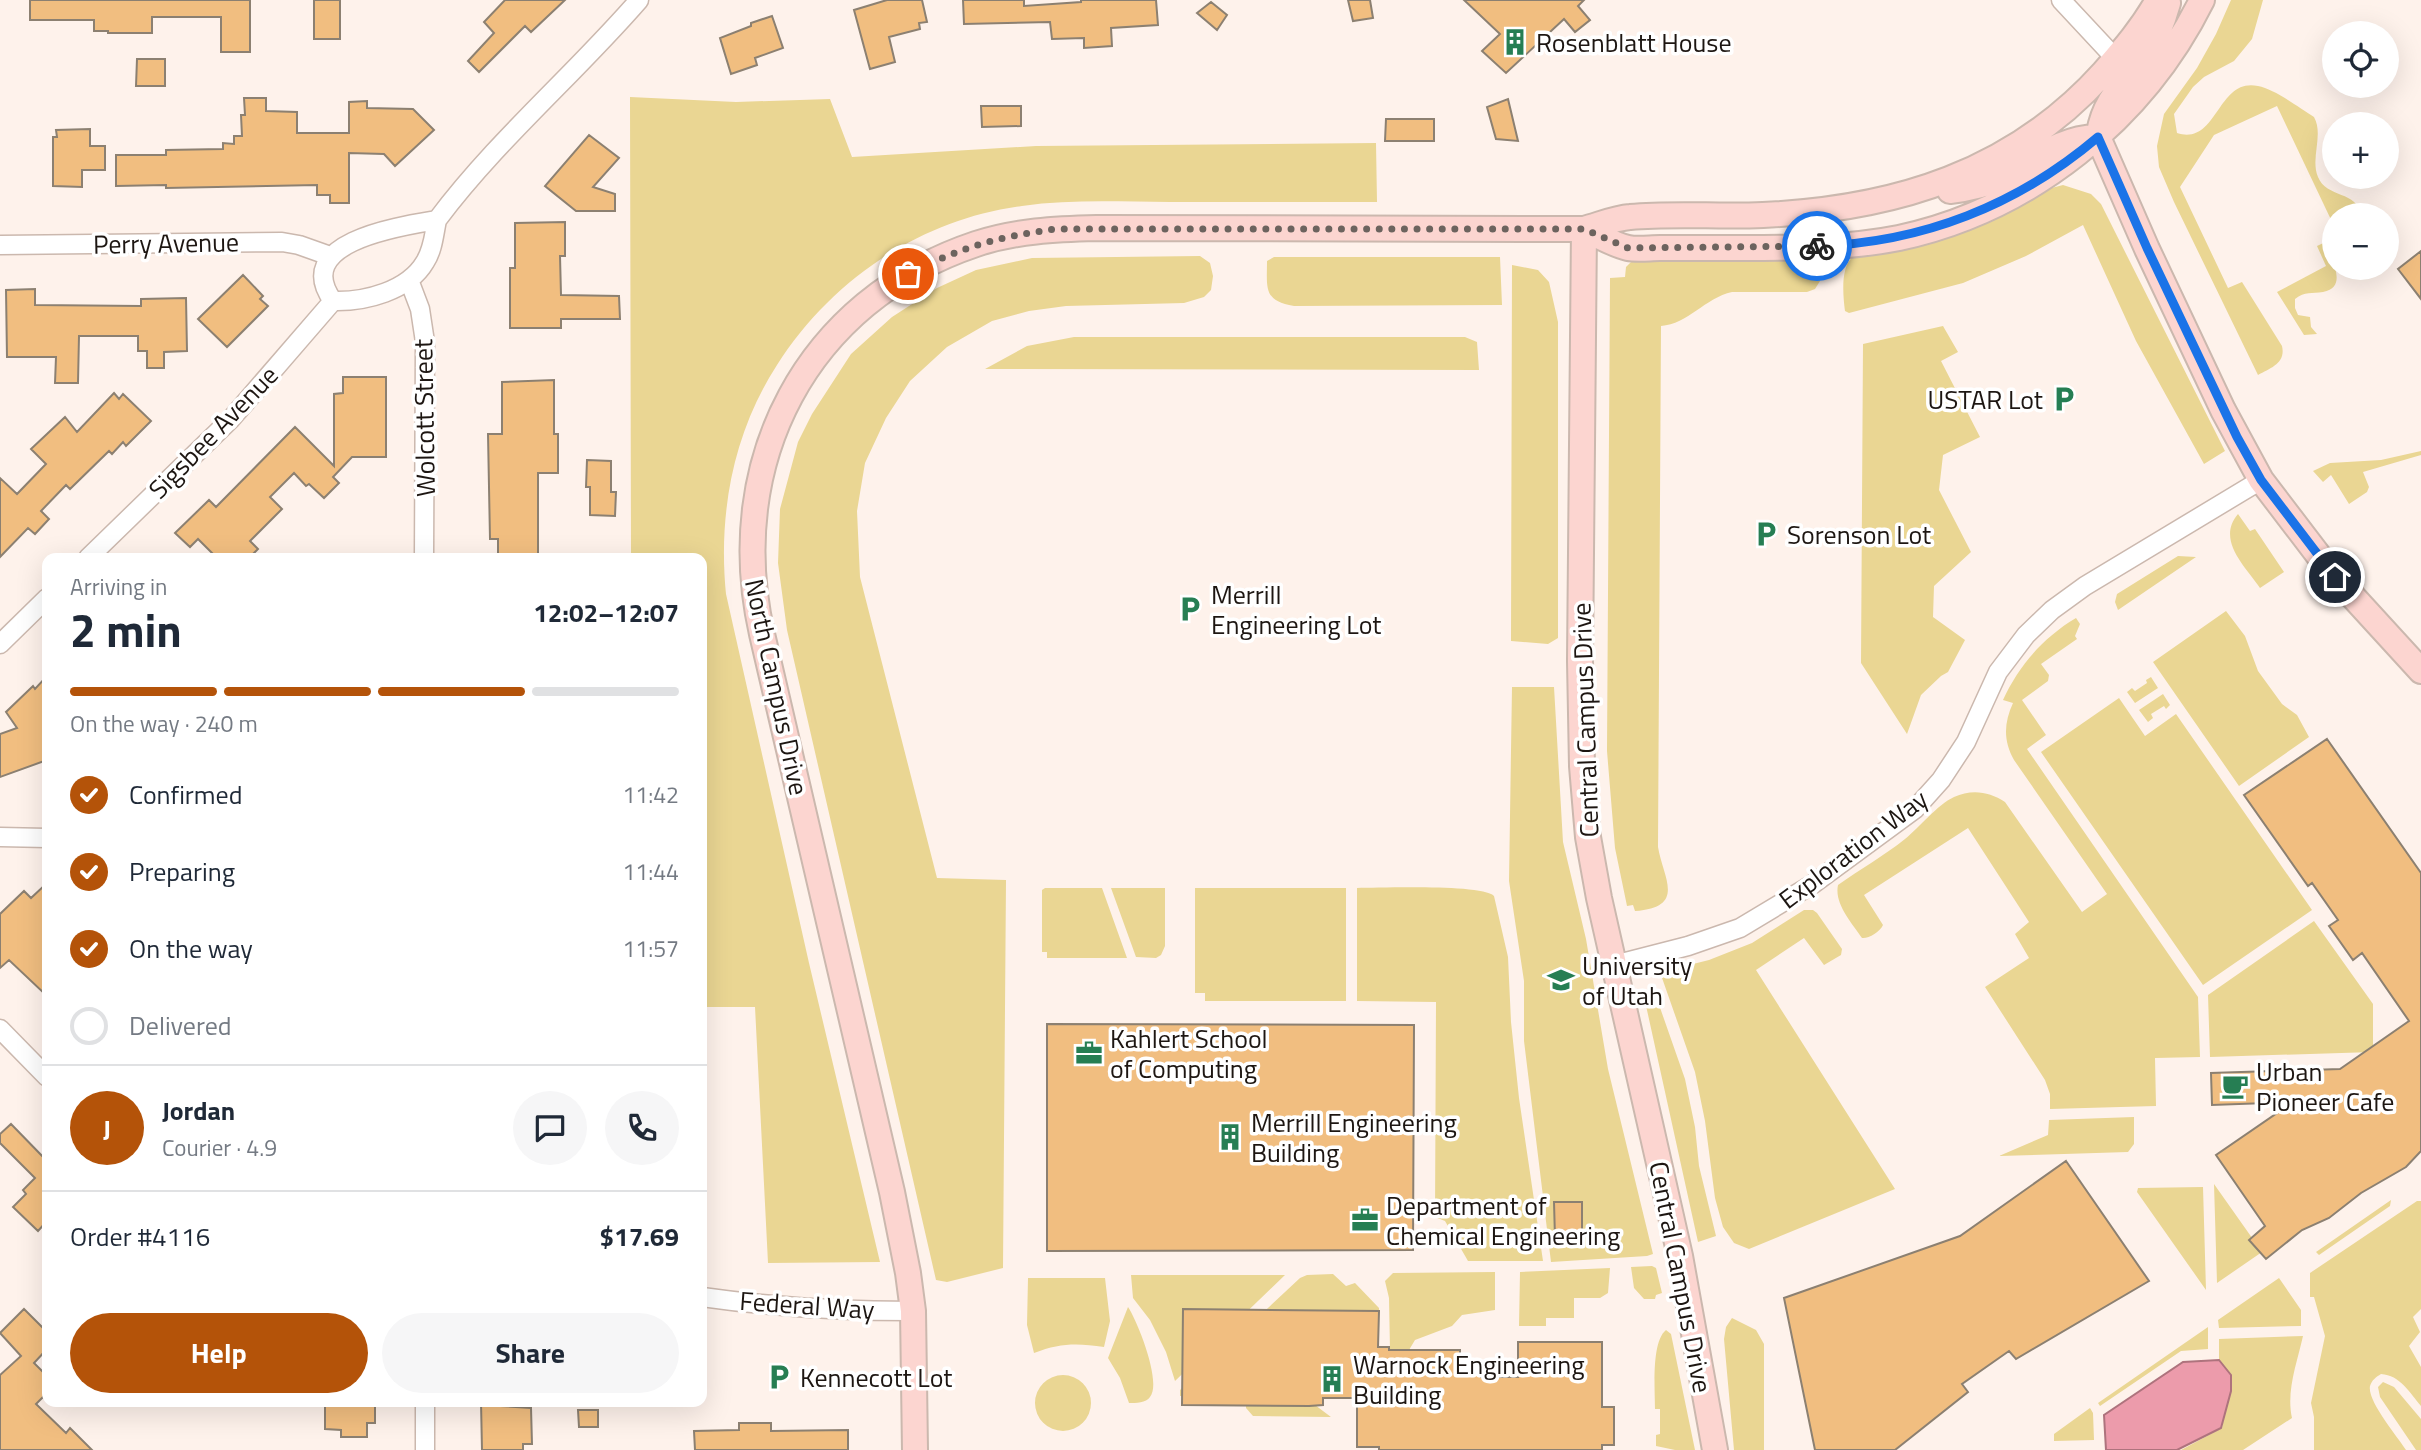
<!DOCTYPE html>
<html lang="en">
<head>
<meta charset="utf-8">
<style>
  body { margin:0; font-family:"Titillium Web",sans-serif; background:#f6f6f7; color:#1f2937; height:100vh; display:flex; flex-direction:column; font-size:26px; white-space:nowrap }
  * { box-sizing:border-box; margin:0 }
  p { font-size:23px; color:#747a83 }
  .icon { flex:none; width:38px; height:38px; fill:none; stroke:currentColor; stroke-width:2; stroke-linecap:round; stroke-linejoin:round }
  .map { position:relative; flex:1; overflow:hidden }
  .drawer { position:absolute; left:42px; top:553px; width:665px; height:854px; display:flex; flex-direction:column; background:#fff; border-radius:14px; box-shadow:0 7px 28px #0002 }
  .drawer>* { flex:none }
  .fabs { position:absolute; left:2322px; top:21px; display:grid; gap:14px }
  .fabs a { display:grid; place-items:center; width:77px; height:77px; border-radius:50%; background:#fff; box-shadow:0 7px 28px #0002; font-size:35px }
  .pin { position:absolute; display:grid; place-items:center; width:60px; height:60px; color:#fff; margin:-30px; border:4px solid #fff; border-radius:50%; box-shadow:0 2px 7px #0007 }
  .courier { position:absolute; display:grid; place-items:center; width:70px; height:70px; margin:-35px; border:5px solid #1a73e8; border-radius:50%; background:#fff; color:#222; box-shadow:0 2px 9px #0007 }
  .overview em { font-style:normal; font-weight:700 }
  .overview div { display:flex; flex-direction:column-reverse }
  .overview { display:flex; align-items:center; justify-content:space-between; height:119px; padding:0 28px }
  h1 { font-size:46px; font-weight:700; line-height:52px }
  .bar { display:grid; grid-template-columns:repeat(4,1fr); gap:10px 7px; align-content:center; height:84px; padding:0 28px }
  .bar i { height:9px; border-radius:5px; background:#e0e1e3 }
  .bar .on { background:#b45309 }
  .bar p { grid-column:span 4 }
  .line { display:flex; align-items:center; gap:18px; padding:0 28px; border-top:2px solid #e0e1e3 }
  .line div { flex:1 }
  .round { display:grid; place-items:center; flex:none; width:74px; height:74px; border-radius:37px; background:#f6f6f7 }
  ol { padding:0 28px; list-style:none }
  li { display:flex; align-items:center; gap:21px; height:77px }
  li p { margin-inline-start:auto }
  li .icon { padding:7px; border-radius:50%; background:#b45309; color:#fff; stroke-width:4 }
  li:last-child { color:#747a83 }
  li i { width:38px; height:38px; border:4px solid #e0e1e3; border-radius:50% }
  .action { display:flex; gap:14px; margin-top:auto; padding:14px 28px }
  .action a { flex:1; height:80px; border-radius:42px; background:#b45309; color:#fff; font-size:28px; font-weight:700; line-height:80px; text-align:center }
  .action a+a { background:#f6f6f7; color:#1f2937 }
  .map>svg:first-child { display:block }
  .green { fill:#ead693 }
  .water { fill:#ec9bab; stroke:#ae737d; stroke-width:2 }
  .building { fill:#f1be80; stroke:#8c8071; stroke-width:2 }
  .lines { fill:none; stroke-linecap:round; stroke-linejoin:round }
  .street-casing { stroke:#cbb8ae; stroke-width:21 }
  .secondary-casing { stroke:#cbb8ae; stroke-width:28 }
  .street { stroke:#fff; stroke-width:18 }
  .secondary { stroke:#fcd5d0; stroke-width:24 }
  .done { stroke:#6c635e; stroke-width:7; stroke-dasharray:0 12.6 }
  .route { stroke:#1a73e8; stroke-width:9 }
  .labels { text-anchor:middle; dominant-baseline:central; stroke-width:7; stroke-linejoin:round; paint-order:stroke }
  .poi-label { font-size:26px; fill:#1d1612; stroke:#fff; text-anchor:start }
  .street-label { font-size:26px; fill:#1d1612; stroke:#fff }
</style>
</head>
<body>
<div class="map">
<svg width="2421" height="1450" viewBox="0 0 2421 1450">
  <rect width="100%" height="100%" fill="#fef2eb"/>
  <path class="green" d="M2231,0H2263L2252,39L2234,61L2204,77L2193,87L2174,114L2177,133C2218,146 2217,77 2258,86C2275,89 2299,108 2314,117C2324,135 2310,158 2318,177C2326,198 2358,191 2361,215H2334V226L2277,106L2214,135L2180,187L2228,288L2242,282L2282,346C2286,363 2271,368 2258,375L2174,202L2159,167L2157,146L2164,114L2197,68L2216,34Z
    M630,97L736,102L830,99L852,157L1036,146L1376,143L1377,202C1308,202 1239,202 1170,202C1121,202 1071,199 1022,206C921,219 831,280 777,365C733,433 718,514 726,594L809,963L880,1262L768,1263L755,1007H702V558H631Z
    M2063,185L2091,194L2101,204L2225,451L2204,464L2136,341L2083,225L2026,256L1963,283L1849,313L1845,311C1843,296 1840,265 1854,256L1909,247L2040,191Z
    M2334,238C2334,244 2333,250 2333,255C2333,268 2346,287 2323,292C2312,294 2305,291 2295,299V308L2298,315L2310,317L2311,327L2317,334L2304,335L2277,292L2326,266L2317,246Z
    M1200,256L1210,263L1213,276L1211,290L1204,297L1184,303L1066,306L1029,311L992,321L947,347L910,381L886,418L865,463L857,511L860,577L937,878L1006,880L1003,1268L947,1282L936,1280L787,630L778,563L780,509L798,442L812,414L851,354L892,317L937,288L976,270L1032,258Z
    M1274,257H1500L1502,305L1294,306C1263,301 1267,288 1267,261Z
    M1634,259H1808L1817,264L1820,281L1815,289L1807,292H1732C1705,298 1688,324 1661,326L1658,847C1663,878 1687,907 1635,911L1633,905L1627,906L1615,848L1607,751L1610,278L1625,277L1626,267Z
    M1512,265L1538,270L1549,282L1558,322V638L1548,644L1511,641Z
    M1943,326L1958,352L1941,361L1980,437L1943,455L1939,490L1971,552L1934,586L1933,617L1965,640L1948,672L1941,676L1921,695L1907,734L1861,663L1863,344Z
    M1074,337H1465L1477,342L1479,370L985,369L1027,346Z
    M2421,451V455L2363,472L2369,487L2367,492L2349,504L2331,475L2323,482L2313,471L2330,463L2381,460Z
    M2238,514L2250,531L2255,529L2284,572L2260,588C2245,566 2216,540 2238,514Z
    M2178,556L2196,557L2118,610L2115,602L2117,594Z
    M2226,611L2245,636L2258,671L2282,704L2297,715L2309,737L2239,786L2153,662Z
    M2076,618L2080,624L2075,636L2077,639L2041,664L2049,675L2048,681L2022,700L2046,735L2027,749L2198,997L2200,1057L2155,1058L2156,1106L2050,1109V1094L2045,1080L1985,987L2029,958L2015,934L2029,922L1968,828L1864,895L1883,925C1880,932 1868,939 1862,938C1852,923 1834,904 1838,885C1860,869 1884,856 1905,839C1920,827 1937,805 1954,797C1971,789 1989,791 2005,802L2082,912L2107,894L2014,760C2003,740 2004,723 2013,703L2003,700C2019,665 2044,637 2076,618Z
    M2151,677L2158,688L2135,703L2127,692L2132,688L2135,691L2147,683L2146,680Z
    M1512,687H1554L1563,842L1586,939L1608,1069L1653,1254L1647,1256L1551,1262L1524,1041V981L1509,881Z
    M2163,694L2170,705L2166,709L2164,706L2151,714L2153,718L2148,722L2139,710Z
    M2119,698L2145,736L2176,714L2312,910L2203,985L2041,752Z
    M1045,888H1102L1127,958H1047V952H1042V890Z
    M1111,888H1165V946L1161,955L1156,958L1136,957Z
    M1195,888H1346V1001H1205V993H1195Z
    M1357,888C1380,888 1482,884 1494,896L1508,957L1511,1022L1519,1098L1543,1261H1468L1445,1221L1435,1217L1436,1002L1357,1001Z
    M1804,910H1813L1817,913L1842,949L1841,955L1824,965L1804,938L1756,970L1895,1189L1749,1249L1734,1243L1723,1227L1715,1198L1705,1121L1695,1072L1661,975L1669,970L1709,960L1752,943Z
    M2314,921L2373,1004V1052L2210,1057L2208,995Z
    M1657,999L1685,1079L1695,1127L1699,1166L1716,1236L1698,1242L1645,1001Z
    M2134,1117V1144L2128,1152L1999,1156L2048,1135L2049,1120Z
    M2214,1184L2262,1252L2217,1283Z
    M2203,1187L2206,1290L2137,1192L2138,1188Z
    M2391,1200L2390,1206L2319,1255L2316,1252Z
    M2417,1201H2421V1309L2413,1317L2420,1332L2409,1346L2421,1367V1406C2410,1393 2400,1375 2381,1374C2376,1377 2372,1380 2370,1386C2367,1401 2398,1437 2406,1450H2314V1417L2311,1403L2325,1336L2314,1297H2310V1273Z
    M1652,1266L1656,1268L1662,1293L1656,1295L1655,1299H1644L1634,1288L1631,1267Z
    M1610,1268L1608,1293L1600,1298H1574V1318H1546V1326H1519L1520,1272Z
    M1495,1272V1310L1462,1315L1452,1326L1415,1340L1409,1350H1390L1389,1298L1385,1281L1393,1273Z
    M1333,1274L1346,1286L1355,1283L1379,1308L1378,1347L1197,1397L1180,1396V1390L1300,1278L1307,1275Z
    M1131,1275H1285L1175,1381L1166,1352L1150,1320L1133,1298Z
    M1028,1278H1105L1110,1321L1104,1347C1077,1343 1060,1343 1034,1353L1027,1325Z
    M2279,1278L2301,1310V1326L2219,1328L2218,1320Z
    M1128,1307C1138,1322 1162,1383 1150,1397C1146,1403 1136,1403 1129,1403L1120,1378L1108,1358Z
    M1732,1318L1756,1330L1764,1344V1450H1734L1724,1339L1726,1327Z
    M2208,1327V1349L2181,1351L2100,1406L2098,1403Z
    M1666,1330L1671,1334L1695,1450H1675L1656,1446V1435L1660,1434V1409H1655C1655,1390 1651,1342 1666,1330Z
    M2303,1336C2297,1363 2286,1391 2292,1418L2243,1450H2181L2222,1428L2231,1375L2219,1360V1339Z
    M1035 1403a28 28 0 1 1 56 0a28 28 0 1 1-56 0Z
    M2383,1382L2394,1387L2421,1419V1450H2416L2380,1397L2378,1387Z
    M1315,1405L1331,1417L1253,1416L1246,1408V1406Z
    M2090,1408L2093,1413L2094,1440L2054,1441V1434Z"/>
  <path class="water" d="M2219,1360L2231,1375V1391L2221,1428L2177,1450H2106L2104,1415L2183,1362Z"/>
  <path class="building" d="M30,0H250V52H221V17H152V33H108V31H94V20H30Z
    M314,0H340V39H314Z
    M505,0H565L531,32L525,26L479,72L468,61L494,33L484,22Z
    M887,0H922L927,22L919,23L920,29L889,37L895,62L870,69L854,10Z
    M963,0H1024V6L1081,2V0H1156L1158,25L1111,28L1112,46L1084,48V38L1052,39L1050,22L964,24Z
    M1348,0H1370L1373,18L1353,21Z
    M1464,0H1584L1578,6L1590,20L1575,32L1564,19L1506,73L1482,51L1500,34Z
    M1211,2L1227,15L1217,30L1197,13Z
    M772,16L783,48L755,58L757,65L731,74L720,38L751,26V23Z
    M137,59H165V86H136Z
    M244,98H266V111L297,112V133H349V102L367,101V108L413,109L434,130L395,166L384,154L349,153V203H330V195H317V185L166,188V185L116,186V155H166V150L223,149V143L234,144V136H242L241,115H245Z
    M1508,99L1518,141L1496,139L1487,107Z
    M981,106H1021V126L982,127Z
    M1386,119H1434V141H1385Z
    M90,129V146H105V170H82V187L53,186V137H57L56,130Z
    M589,135L619,158L593,187L615,194V211H576L545,186Z
    M565,222V256H560L561,295L619,296L620,319H561V328H510V268H515V223Z
    M2421,251V299L2398,269Z
    M243,275L263,296L260,299L268,306L227,347L198,319Z
    M35,289V305L141,306V299L186,298L187,351L164,352V368H147V351H138V336H79L78,383H55L56,357H7L6,290Z
    M343,377H386V457H352L333,477L339,483L324,498L309,484L306,486L294,473L270,497L282,509L250,541L258,549L249,558H217L198,539L190,547L175,533L209,500L216,507L295,427L334,466V394L343,393Z
    M554,380V434H558V473H538V554H498V539H490L488,434H502V382Z
    M114,393L119,399L123,394L151,421L126,446L123,442L112,454L109,451L70,489L66,485L41,511L49,519L35,534L28,528L0,557V478L17,494L46,464L31,449L65,417L77,432Z
    M587,460L611,461V492H616L615,516L590,515V487H586Z
    M47,676V760L0,777V734L17,728L6,712L33,686L35,689Z
    M2327,739L2421,873V1151L2406,1167L2361,1193L2329,1218L2302,1230L2266,1259L2249,1240L2265,1226L2216,1155L2293,1102L2212,1105L2211,1073L2340,1069L2409,1021L2362,953L2353,960L2329,926L2338,920L2312,883L2308,886L2244,795Z
    M47,883V996L9,960L0,968V914L24,891L31,898Z
    M1047,1024L1414,1025L1413,1250L1047,1251Z
    M11,1124L47,1161V1221L38,1231L13,1207L26,1194L23,1190L35,1178L0,1143V1134Z
    M2066,1161L2149,1281L2016,1359L2009,1351L1962,1384L1968,1392L1895,1450H1815L1784,1298L1960,1236Z
    M1554,1202H1582V1237L1555,1238Z
    M24,1309L47,1332V1349L34,1363L47,1376V1393L36,1404L66,1433L70,1428L92,1450H0V1375L21,1356L0,1333Z
    M1183,1309L1379,1311L1378,1347H1389V1350H1460V1362H1474V1369H1481V1377H1518V1342H1602V1407H1614V1445H1602V1450H1379V1447H1357V1398H1323V1405L1309,1406L1182,1405Z
    M325,1402H375V1423H367V1437H341V1430L325,1429Z
    M481,1402H501V1406L531,1408L532,1444H523V1450H482Z
    M578,1410H598V1427H579Z
    M739,1423H771V1431L848,1430V1450H695L694,1431L739,1430Z"/>
  <g class="lines">
    <defs>
      <path id="street" d="M2061,0L2116,59
        M0,245L282,242L299,245L330,256
        M409,280L420,309L425,342L424,558
        M333,301C290,242 401,226 437,220C497,140 574,75 639,0
        M88,558L231,419L333,301C365,302 408,291 425,262C433,250 434,234 437,220
        M0,644L47,598
        M0,837L47,838
        M1614,965L1688,946L1740,928L1813,884L1896,823L1915,809L1941,780L1966,742L1998,672L2026,635L2052,610L2085,586L2261,480
        M0,1029L47,1077
        M702,1297C772,1307 842,1311 913,1311
        M425,1402V1450"/>
      <path id="secondary" d="M2099,133C2105,97 2127,82 2146,54C2157,38 2163,21 2168,3
        M2098,137L2147,249L2223,410L2261,480L2335,577L2421,671
        M1950,191C1968,189 1986,185 2003,177C2035,161 2059,138 2097,137
        M1584,229L1580,661L1582,766L1588,837L1599,898L1680,1256L1715,1450
        M1584,229C1598,235 1614,245 1628,248C1638,250 1650,248 1660,248C1688,248 1717,248 1745,248C1796,248 1849,248 1899,238C2030,210 2143,119 2202,0
        M915,1450L913,1311L908,1273L892,1192L762,634C723,462 806,301 976,244C1015,231 1056,229 1097,228L1584,229C1599,225 1615,218 1630,217C1674,213 1719,217 1763,215C1895,209 2013,173 2104,72C2124,49 2143,27 2158,0"/>
    </defs>
    <use href="#street" class="street-casing"/>
    <use href="#secondary" class="secondary-casing"/>
    <use href="#street" class="street"/>
    <use href="#secondary" class="secondary"/>
  </g>
  <g class="lines">
    <path class="done" d="M908,274C962,247 997,237 1056,229H1584L1628,248L1817,246"/>
    <path class="route" d="M1817,246C1922,243 2018,205 2098,137L2147,248L2237,437L2261,480L2335,577"/>
  </g>
  <defs>
    <symbol id="building-bare" viewBox="-9 -9 18 18"><path d="M-4-6H4V6H1V3H-1V6H-4ZM-2.5-4.3h1.7v1.8h-1.7ZM.8-4.3h1.7v1.8H.8ZM-2.5-1h1.7V.8h-1.7ZM.8-1h1.7V.8H.8Z" fill="#267e53" stroke="#fff" stroke-width="2.5" paint-order="stroke"/></symbol>
    <symbol id="parking-bare" viewBox="-9 -9 18 18"><path d="M-3.5-5.5H1a3.5 3.5 0 0 1 0 7H-1V5.5H-3.5ZM-1-3.4V-.6H.8a1.4 1.4 0 0 0 0-2.8Z" fill="#267e53" stroke="#fff" stroke-width="2.5" paint-order="stroke"/></symbol>
    <symbol id="university-bare" viewBox="-9 -9 18 18"><path d="M0-5L7-2L0 1L-7-2ZM-4 1L0 2.5L4 1V4Q0 6-4 4Z" fill="#267e53" stroke="#fff" stroke-width="2.5" paint-order="stroke"/></symbol>
    <symbol id="office-bare" viewBox="-9 -9 18 18"><path d="M-6-3h4V-5.5h4V-3h4V5H-6ZM-1-4.5V-3h2v-1.5ZM-6 0V1H6V0Z" fill="#267e53" stroke="#fff" stroke-width="2.5" paint-order="stroke"/></symbol>
    <symbol id="cafe-bare" viewBox="-9 -9 18 18"><path d="M-5.5-4.5H6V0H3Q3 3.5 0 3.5H-2.5Q-5.5 3.5-5.5 0ZM3-3.2v2h1.7v-2ZM-6 4.5H4V6H-6Z" fill="#267e53" stroke="#fff" stroke-width="2.5" paint-order="stroke"/></symbol>
  </defs>
  <g fill-rule="evenodd">
    <use href="#building-bare" x="1496" y="23" width="38" height="38"/>
    <use href="#parking-bare" x="2045" y="380" width="38" height="38"/>
    <use href="#parking-bare" x="1747" y="515" width="38" height="38"/>
    <use href="#parking-bare" x="1171" y="590" width="38" height="38"/>
    <use href="#university-bare" x="1542" y="961" width="38" height="38"/>
    <use href="#office-bare" x="1070" y="1034" width="38" height="38"/>
    <use href="#cafe-bare" x="2216" y="1067" width="38" height="38"/>
    <use href="#building-bare" x="1211" y="1118" width="38" height="38"/>
    <use href="#office-bare" x="1346" y="1201" width="38" height="38"/>
    <use href="#parking-bare" x="760" y="1358" width="38" height="38"/>
    <use href="#building-bare" x="1313" y="1360" width="38" height="38"/>
  </g>
  <g class="labels">
    <g class="poi-label">
      <text x="1536" y="42">Rosenblatt House</text>
      <text x="2043" y="399" text-anchor="end">USTAR Lot</text>
      <text x="1787" y="534">Sorenson Lot</text>
      <text x="1211" y="594">Merrill<tspan x="1211" dy="30">Engineering Lot</tspan></text>
      <text x="1582" y="965">University<tspan x="1582" dy="30">of Utah</tspan></text>
      <text x="1110" y="1038">Kahlert School<tspan x="1110" dy="30">of Computing</tspan></text>
      <text x="2256" y="1071">Urban<tspan x="2256" dy="30">Pioneer Cafe</tspan></text>
      <text x="1251" y="1122">Merrill Engineering<tspan x="1251" dy="30">Building</tspan></text>
      <text x="1386" y="1205">Department of<tspan x="1386" dy="30">Chemical Engineering</tspan></text>
      <text x="1353" y="1364">Warnock Engineering<tspan x="1353" dy="30">Building</tspan></text>
      <text x="800" y="1377">Kennecott Lot</text>
    </g>
    <g class="street-label">
      <text transform="translate(166 243) rotate(-1)">Perry Avenue</text>
      <text transform="translate(424 418) rotate(-91)">Wolcott Street</text>
      <text transform="translate(213 432) rotate(-46)">Sigsbee Avenue</text>
      <text transform="translate(777 687) rotate(78)">North Campus Drive</text>
      <text transform="translate(1585 720) rotate(-92)">Central Campus Drive</text>
      <text transform="translate(1853 849) rotate(-37)">Exploration Way</text>
      <text transform="translate(1681 1277) rotate(79)">Central Campus Drive</text>
      <text transform="translate(807 1305) rotate(4)">Federal Way</text>
    </g>
  </g>
</svg>
<div class="fabs">
<a><svg class="icon" aria-label="locate" viewBox="0 0 24 24"><circle cx="12" cy="12" r="6"/><path d="M12 2v4M12 18v4M2 12h4M18 12h4"/></svg></a>
<a>+</a>
<a>−</a>
</div>
<div class="pin" style="left:908px;top:274px;background:#ea580c"><svg class="icon" aria-label="bag" viewBox="0 0 24 24"><path d="M5 8h14l-1 12H6zM9 8a3 3 0 0 1 6 0"/></svg></div>
<div class="pin" style="left:2335px;top:577px;background:#1f2937"><svg class="icon" aria-label="home" viewBox="0 0 24 24"><path d="M3 11l9-7 9 7M6 9v11h12V9"/></svg></div>
<div class="courier" style="left:1817px;top:246px"><svg class="icon" aria-label="bike" viewBox="0 0 24 24"><circle cx="6" cy="16" r="4"/><circle cx="18" cy="16" r="4"/><path d="M6 16l4-8h5l3 8M10 8l3 8H6M13 5h3"/></svg></div>
<section class="drawer">
<div class="overview"><div><h1>2 min</h1><p>Arriving in</p></div><em>12:02–12:07</em></div>
<div class="bar"><i class="on"></i><i class="on"></i><i class="on"></i><i></i><p>On the way · 240 m</p></div>
<ol>
<li><svg class="icon" aria-label="check" viewBox="0 0 24 24"><path d="M5 12l5 5 9-10"/></svg>Confirmed<p>11:42</p></li>
<li><svg class="icon" aria-label="check" viewBox="0 0 24 24"><path d="M5 12l5 5 9-10"/></svg>Preparing<p>11:44</p></li>
<li><svg class="icon" aria-label="check" viewBox="0 0 24 24"><path d="M5 12l5 5 9-10"/></svg>On the way<p>11:57</p></li>
<li><i></i>Delivered</li>
</ol>
<div class="line" style="height:126px"><b class="round" style="background:#b45309;color:#fff">J</b><div><b>Jordan</b><p>Courier · 4.9</p></div><a class="round"><svg class="icon" aria-label="chat" viewBox="0 0 24 24"><path d="M4 5h16v11H9l-5 4z"/></svg></a><a class="round"><svg class="icon" aria-label="phone" viewBox="0 0 24 24"><path d="M5 4h4l2 5-3 2q2 4 5 5l2-3 5 2v4C11 20 4 13 5 4z"/></svg></a></div>
<div class="line" style="height:91px"><div>Order #4116</div><b>$17.69</b></div>
<div class="action"><a>Help</a><a>Share</a></div>
</section>
</div>
</body>
</html>
